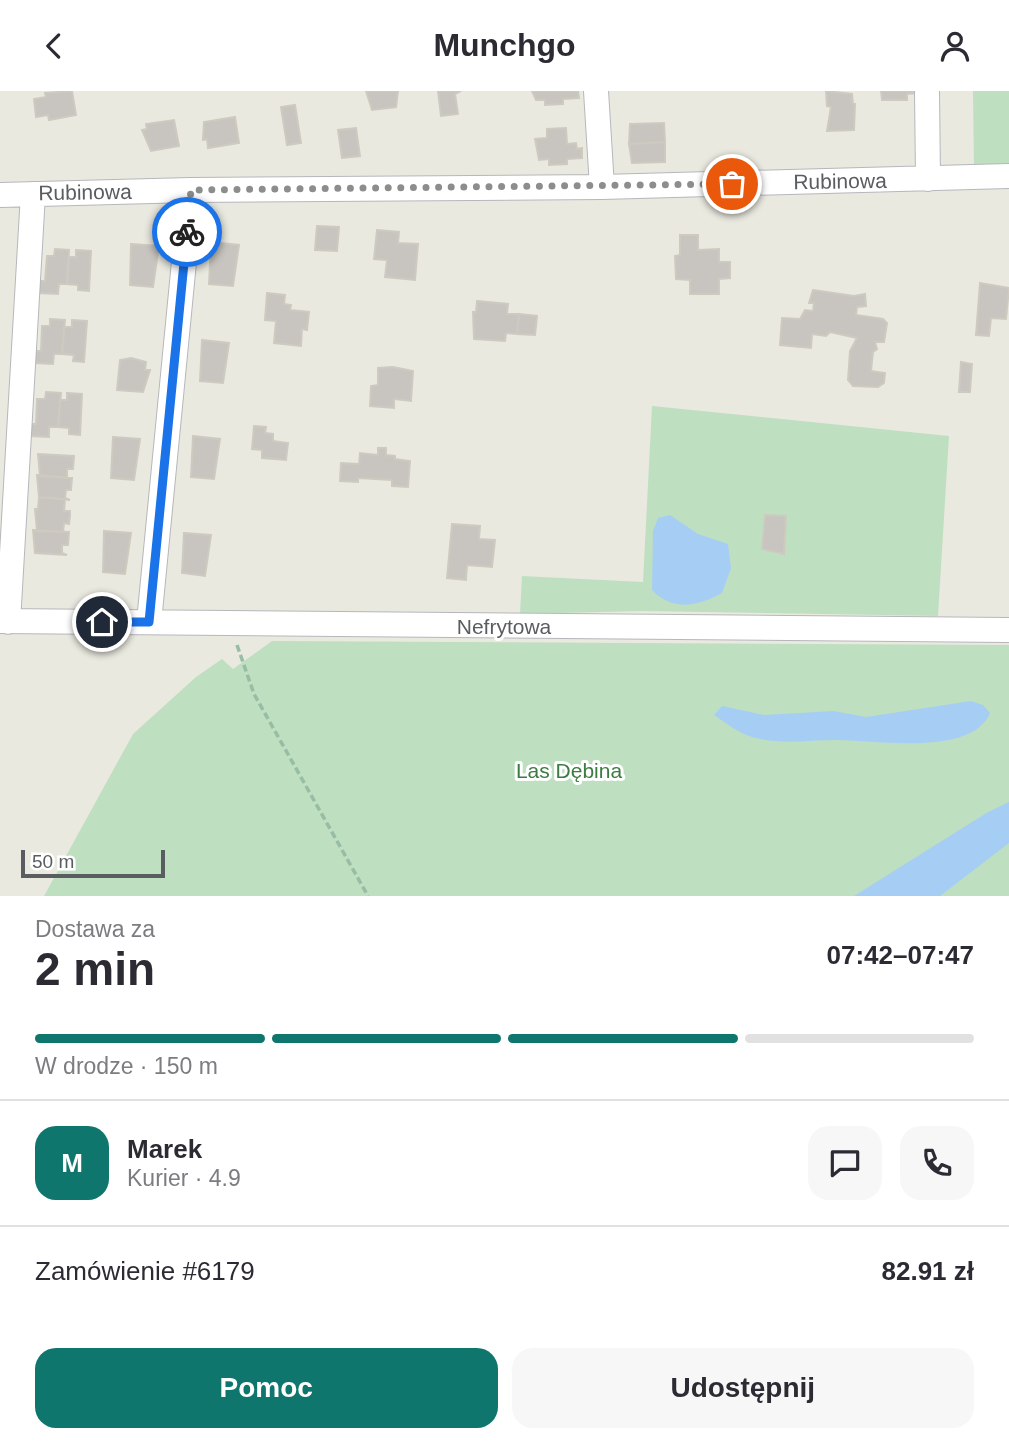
<!DOCTYPE html>
<html lang="pl">
<head>
<meta charset="utf-8">
<style>
  body { margin:0; font-family:Helvetica,sans-serif; background:#f7f7f7; color:#2b2b33; height:100vh; display:flex; flex-direction:column; font-size:26px; white-space:nowrap }
  * { box-sizing:border-box; margin:0 }
  p { font-size:23px; color:#7c7c81 }
  .icon { flex:none; width:38px; height:38px; fill:none; stroke:currentColor; stroke-width:2; stroke-linecap:round; stroke-linejoin:round }
  .map { position:relative; height:805px; overflow:hidden }
  .details { display:flex; flex-direction:column; background:#fff; flex:1 }
  .details>* { flex:none }
  .scale { position:absolute; left:21px; bottom:18px; width:144px; box-sizing:border-box; padding-left:7px; border:4px solid #595c60; border-top:0; font-size:19px; line-height:24px; white-space:nowrap; color:#595c60; -webkit-text-stroke:5px #fff; paint-order:stroke }
  .pin { position:absolute; display:grid; place-items:center; width:60px; height:60px; color:#fff; margin:-30px; border:4px solid #fff; border-radius:50%; box-shadow:0 2px 7px #0007 }
  .courier { position:absolute; display:grid; place-items:center; width:70px; height:70px; margin:-35px; border:5px solid #1a73e8; border-radius:50%; background:#fff; color:#222; box-shadow:0 2px 9px #0007 }
  .overview em { font-style:normal; font-weight:700 }
  .overview div { display:flex; flex-direction:column-reverse }
  .overview { display:flex; align-items:center; justify-content:space-between; height:119px; padding:0 35px }
  h1 { font-size:46px; font-weight:700; line-height:52px }
  .bar { display:grid; grid-template-columns:repeat(4,1fr); gap:10px 7px; align-content:center; height:84px; padding:0 35px }
  .bar i { height:9px; border-radius:5px; background:#e1e1e2 }
  .bar .selected { background:#0f766e }
  .bar p { grid-column:span 4 }
  .line { display:flex; align-items:center; gap:18px; padding:0 35px; border-top:2px solid #e1e1e2 }
  .line div { flex:1 }
  .round { display:grid; place-items:center; flex:none; width:74px; height:74px; border-radius:21px; background:#f7f7f7 }
  .cta { display:flex; gap:14px; margin-top:auto; padding:14px 35px }
  .cta a { flex:1; height:80px; border-radius:21px; background:#0f766e; color:#fff; font-size:28px; font-weight:700; line-height:80px; text-align:center }
  .cta a+a { background:#f7f7f7; color:#2b2b33 }
  header { display:flex; justify-content:space-between; align-items:center; height:91px; padding:0 35px; background:#fff; font-size:32px; font-weight:700 }
  .map>svg:first-child { display:block }
  .green { fill:#bfdfc1 }
  .water { fill:#a6cef4 }
  .building { fill:#c8c5c0; stroke:#cecac0; stroke-width:2 }
  .lines { fill:none; stroke-linecap:round; stroke-linejoin:round }
  .minor-casing { stroke:#b6b7bc; stroke-width:26 }
  .path { stroke:#98bda5; stroke-width:3.5; stroke-dasharray:7 3.5; stroke-linecap:butt }
  .minor { stroke:#fff; stroke-width:24 }
  .done { stroke:#8c8d8d; stroke-width:7; stroke-dasharray:0 12.6 }
  .route { stroke:#1a73e8; stroke-width:9 }
  .labels { text-anchor:middle; dominant-baseline:central; stroke-width:6; stroke-linejoin:round; paint-order:stroke }
  .street-label { font-size:21px; fill:#595c60; stroke:#fff }
  .park-label { font-size:21px; fill:#3c7b43; stroke:#fff }
</style>
</head>
<body>
<header><svg class="icon" aria-label="back" viewBox="0 0 24 24"><path d="M15 5l-7 7 7 7"/></svg>Munchgo<svg class="icon" aria-label="person" viewBox="0 0 24 24"><circle cx="12" cy="8" r="4"/><path d="M4 21q1-7 8-7t8 7"/></svg></header>
<div class="map">
<svg width="1009" height="805" viewBox="0 0 1009 805">
  <rect width="100%" height="100%" fill="#eae9e0"/>
  <path class="green" d="M973,0H1009V77L974,79Z
    M652,315L949,345L938,525L642,520L520,523L522,485L643,491Z
    M272,550L1009,554V805H44L133,643L196,586L222,568L233,578Z"/>
  <path class="water" d="M670,424L698,443L728,453L731,477L722,502C698,515 673,521 652,499L653,440L658,427Z
    M971,610L983,614L990,622C972,666 874,649 836,649C809,649 783,654 756,647C741,644 726,632 714,624L722,615L764,624L834,620L866,626Z
    M1009,711V752L940,805H854L988,721Z"/>
  <path class="building" d="M72,0L76,24L49,29L48,24L36,26L34,8L46,6L45,2Z
    M366,0H398L396,16L372,19Z
    M438,0H461L455,3L458,23L441,25Z
    M532,0H578L579,7L563,8V13L545,14V9H536Z
    M826,0L852,3L853,13H855L854,39L827,40L831,16L827,15Z
    M881,0H917V2L907,3V9H882Z
    M295,14L301,52L287,54L281,16Z
    M235,26L239,52L208,57L207,48L203,49L204,31Z
    M174,29L179,55L151,60L142,39L147,38L146,33Z
    M664,32L665,51L629,53L630,33Z
    M356,37L360,65L342,67L338,39Z
    M566,37L567,53L576,52L577,58L582,57V67L567,68V73L549,74V68L539,69L535,48L547,47V38Z
    M665,51V71L632,72L629,53Z
    M317,135L339,136L337,160L315,159Z
    M377,139L399,141L398,152L418,153L415,189L385,186L387,169L374,168Z
    M680,144H698V159L719,158V171H730V187L719,188V203H690V189L676,188L675,165L680,164Z
    M211,151L239,154L233,195L209,193Z
    M131,153L159,155L153,196L130,194Z
    M55,158L69,159L67,193H59L58,203L38,202L39,190H45L47,165H54Z
    M76,159L91,160L89,200L78,199V194L67,193L69,166H76Z
    M980,192L1009,197L1006,228L991,227L989,245L976,244Z
    M813,199L854,205L865,203L866,215L857,216L856,224L883,228L887,232L884,251H875L877,258L873,261L871,280L885,282L884,292L878,296L853,295L848,289L850,260L857,247L830,241L826,245L812,243L811,257L780,254L782,227L800,228L805,219L813,220L814,212H809Z
    M267,202L285,204L284,213L291,214L290,219L309,221L307,239L302,238L301,255L274,252L276,230L265,229Z
    M477,210L508,213L507,223H519L517,243L506,242L505,250L474,248L473,221H476Z
    M519,223L537,225L535,244L517,243Z
    M50,228L65,229L62,263H54L53,273L34,272L35,260H41L42,235H50Z
    M72,229L87,230L84,271L73,270L74,264L62,263L64,236H72Z
    M202,249L229,252L223,292L200,290Z
    M131,267L146,271L145,279H150L143,301L117,299L120,269Z
    M961,271L972,273L970,301H959Z
    M393,276L413,280L411,310L394,308V317L370,315L371,295L378,294V277Z
    M46,301L61,302L58,336H49V346L29,345L30,333H36L37,308H45Z
    M67,302L82,303L80,344L69,343V337L58,336L60,309H67Z
    M254,335L266,336L265,342L273,343V350L288,352L286,369L262,367V359L252,358Z
    M193,345L220,348L214,388L191,386Z
    M113,346L140,348L134,389L111,387Z
    M378,357H386V364L395,365V368L410,370L408,396L392,395V389L358,387V391L340,390L341,372L359,373L360,362L378,364Z
    M38,363L74,365L73,378H67V387L40,385Z
    M37,384L72,387L71,399H66L65,407L70,409L39,406Z
    M39,406L65,408L64,420H70V425L69,433L64,432L63,441L37,440L35,418H38Z
    M765,424L786,425L784,463L762,458Z
    M452,433L480,435L479,448L495,449L492,476L467,474L466,489L447,487Z
    M33,439L69,441L68,454H62V462L67,464L35,462Z
    M104,440L131,442L125,483L103,481Z
    M184,442L211,444L205,485L182,482Z"/>
  <g class="lines">
    <defs>
      <path id="minor" d="M596,0L602,96
        M927,0L928,88
        M0,104L191,99L602,96L1009,85
        M0,530L1009,539
        M8,531L33,103
        M149,531L191,99"/>
    </defs>
    <use href="#minor" class="minor-casing"/>
    <path class="path" d="M237,554L254,603L368,805"/>
    <use href="#minor" class="minor"/>
  </g>
  <g class="lines">
    <path class="done" d="M187,141L191,99L732,93"/>
    <path class="route" d="M102,531H149L187,141"/>
  </g>
  <g class="labels">
    <g class="street-label">
      <text transform="translate(840 90) rotate(-1)">Rubinowa</text>
      <text transform="translate(85 101) rotate(-1)">Rubinowa</text>
      <text x="504" y="535">Nefrytowa</text>
    </g>
    <g class="park-label">
      <text x="569" y="679">Las Dębina</text>
    </g>
  </g>
</svg>
<div class="scale">50 m</div>
<div class="pin" style="left:732px;top:93px;background:#ea580c"><svg class="icon" aria-label="bag" viewBox="0 0 24 24"><path d="M5 8h14l-1 12H6zM9 8a3 3 0 0 1 6 0"/></svg></div>
<div class="pin" style="left:102px;top:531px;background:#1f2937"><svg class="icon" aria-label="home" viewBox="0 0 24 24"><path d="M3 11l9-7 9 7M6 9v11h12V9"/></svg></div>
<div class="courier" style="left:187px;top:141px"><svg class="icon" aria-label="bike" viewBox="0 0 24 24"><circle cx="6" cy="16" r="4"/><circle cx="18" cy="16" r="4"/><path d="M6 16l4-8h5l3 8M10 8l3 8H6M13 5h3"/></svg></div>
</div>
<section class="details">
<div class="overview"><div><h1>2 min</h1><p>Dostawa za</p></div><em>07:42–07:47</em></div>
<div class="bar"><i class="selected"></i><i class="selected"></i><i class="selected"></i><i></i><p>W drodze · 150 m</p></div>
<div class="line" style="height:126px"><b class="round" style="background:#0f766e;color:#fff">M</b><div><b>Marek</b><p>Kurier · 4.9</p></div><a class="round"><svg class="icon" aria-label="chat" viewBox="0 0 24 24"><path d="M4 5h16v11H9l-5 4z"/></svg></a><a class="round"><svg class="icon" aria-label="phone" viewBox="0 0 24 24"><path d="M5 4h4l2 5-3 2q2 4 5 5l2-3 5 2v4C11 20 4 13 5 4z"/></svg></a></div>
<div class="line" style="height:91px"><div>Zamówienie #6179</div><b>82.91 zł</b></div>
<div class="cta"><a>Pomoc</a><a>Udostępnij</a></div>
</section>
</body>
</html>
